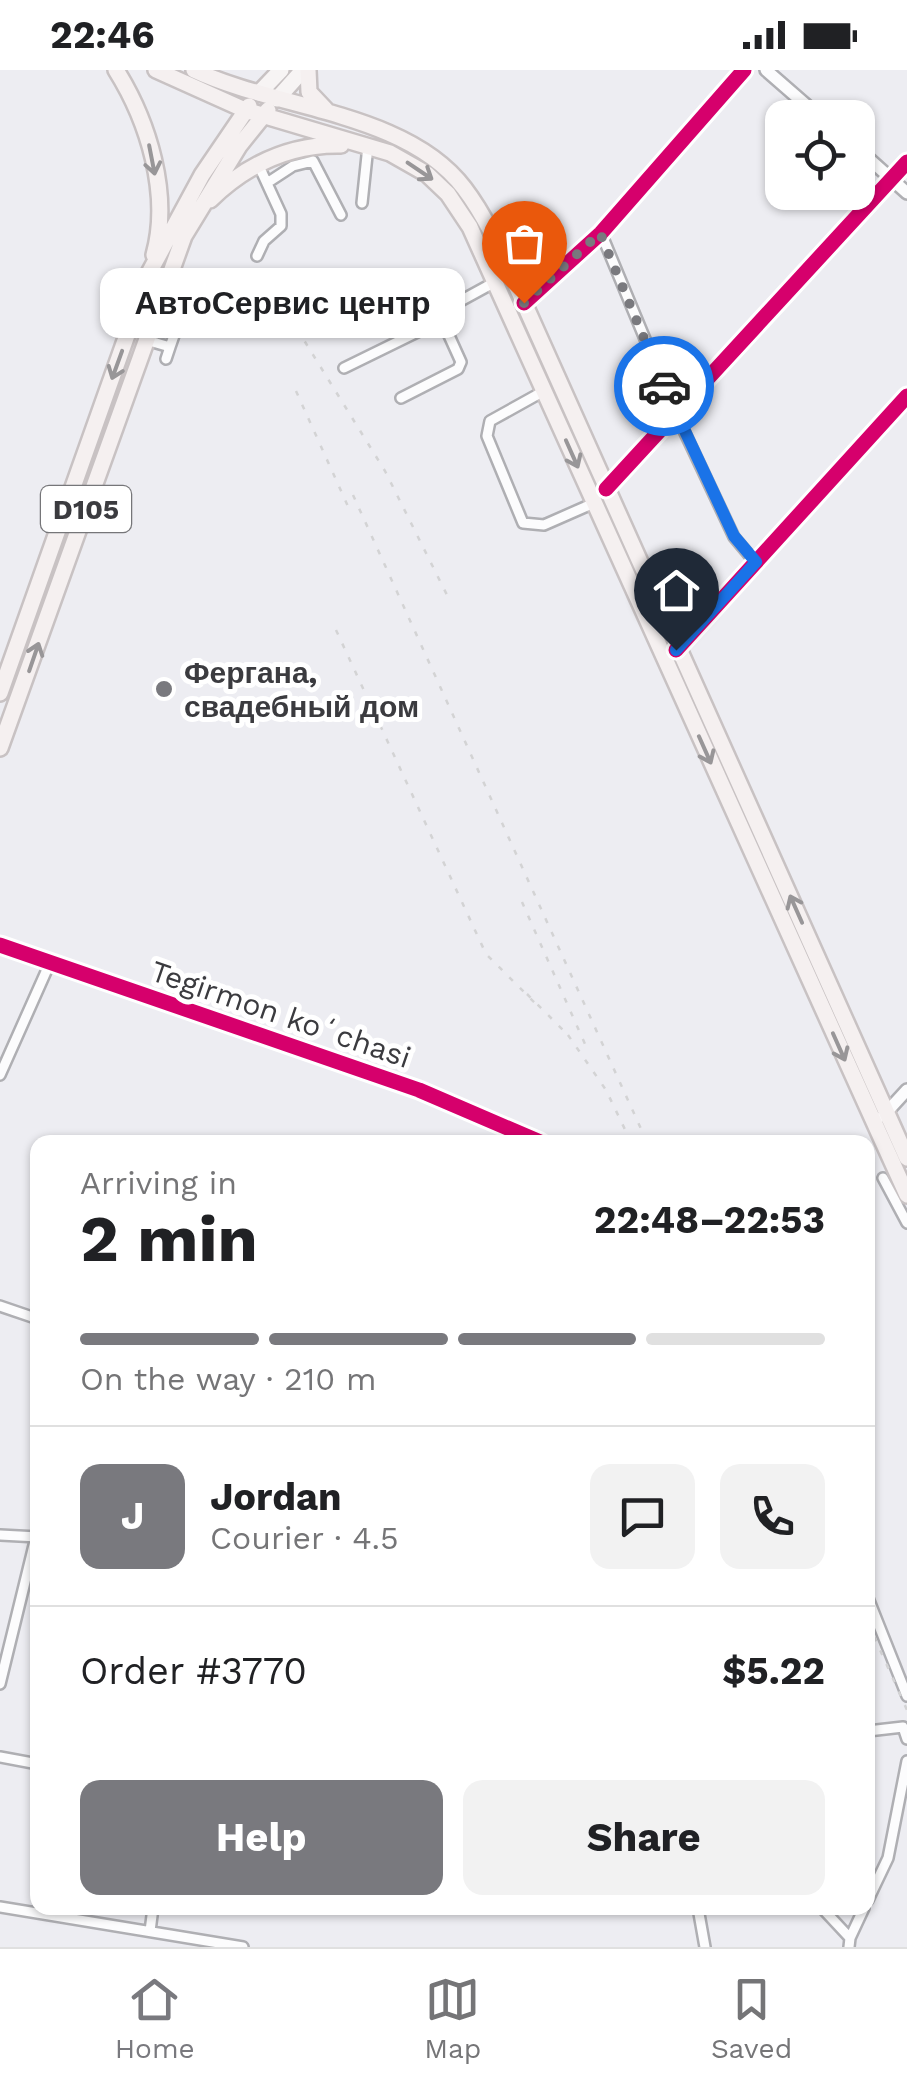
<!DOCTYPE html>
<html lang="en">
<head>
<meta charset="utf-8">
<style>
  body { margin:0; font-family:"Work Sans",sans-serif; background:#f2f2f2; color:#202124; height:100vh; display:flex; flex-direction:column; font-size:38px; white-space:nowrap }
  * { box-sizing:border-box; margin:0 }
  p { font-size:32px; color:#757577 }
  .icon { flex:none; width:55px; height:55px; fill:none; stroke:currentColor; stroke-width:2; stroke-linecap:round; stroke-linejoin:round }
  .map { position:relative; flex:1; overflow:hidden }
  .sheet { position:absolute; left:30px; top:1065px; width:845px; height:780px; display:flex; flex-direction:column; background:#fff; border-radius:20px; box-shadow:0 2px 8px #0004 }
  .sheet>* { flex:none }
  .fabs { position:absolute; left:765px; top:30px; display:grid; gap:20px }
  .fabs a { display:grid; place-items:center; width:110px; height:110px; border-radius:20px; background:#fff; box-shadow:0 2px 8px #0004; font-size:50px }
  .pin { position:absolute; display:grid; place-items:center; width:85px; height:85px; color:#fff; margin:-102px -42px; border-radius:50% 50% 50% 0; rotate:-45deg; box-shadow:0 0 10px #0007 }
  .pin .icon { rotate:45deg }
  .courier { position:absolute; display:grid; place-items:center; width:100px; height:100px; margin:-50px; border:8px solid #1a73e8; border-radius:50%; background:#fff; color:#222; box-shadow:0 2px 12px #0007 }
  .bubble { position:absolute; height:70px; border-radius:20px; background:#fff; box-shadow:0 2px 8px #0004; font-size:32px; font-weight:700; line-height:70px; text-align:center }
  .overview em { font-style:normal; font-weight:700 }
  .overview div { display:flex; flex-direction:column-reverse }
  .overview { display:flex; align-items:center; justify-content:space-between; height:170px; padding:0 50px }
  h1 { font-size:65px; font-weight:700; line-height:75px }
  .bar { display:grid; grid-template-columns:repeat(4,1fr); gap:15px 10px; align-content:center; height:120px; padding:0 50px }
  .bar i { height:12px; border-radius:8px; background:#e0e0e0 }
  .bar .active { background:#79797e }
  .bar p { grid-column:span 4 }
  .line { display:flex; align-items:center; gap:25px; padding:0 50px; border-top:2px solid #e0e0e0 }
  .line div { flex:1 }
  .round { display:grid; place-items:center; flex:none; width:105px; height:105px; border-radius:20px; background:#f2f2f2 }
  .primary-button { display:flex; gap:20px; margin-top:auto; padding:20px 50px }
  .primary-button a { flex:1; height:115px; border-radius:20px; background:#79797e; color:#fff; font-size:40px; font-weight:700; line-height:115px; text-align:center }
  .primary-button a+a { background:#f2f2f2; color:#202124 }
  .status { display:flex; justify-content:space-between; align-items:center; height:70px; padding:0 50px; background:#fff; direction:ltr }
  .status svg { height:28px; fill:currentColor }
  .tab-bar { display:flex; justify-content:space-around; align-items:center; height:140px; border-top:2px solid #e0e0e0; background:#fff; font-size:28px; color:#757577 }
  .tab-bar a { display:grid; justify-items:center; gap:5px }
  .tab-bar .active { color:#79797e }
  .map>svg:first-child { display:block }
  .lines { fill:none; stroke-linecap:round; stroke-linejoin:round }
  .minor-casing { stroke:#afafb3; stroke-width:14 }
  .tertiary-casing { stroke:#afafb3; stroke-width:16 }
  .primary-casing { stroke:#c8c2c3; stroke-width:20 }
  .trunk-casing { stroke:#c8c2c3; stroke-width:20 }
  .minor { stroke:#fcfcfd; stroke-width:9 }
  .tertiary { stroke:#fcfcfd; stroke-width:11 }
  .primary { stroke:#f7f4f4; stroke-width:15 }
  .trunk { stroke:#f5f0f0; stroke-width:15 }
  .rail { stroke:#d3d3d4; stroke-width:2.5; stroke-dasharray:5 10; stroke-linecap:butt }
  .cycleway-casing { stroke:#fff; stroke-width:21 }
  .cycleway { stroke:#d6006c; stroke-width:15 }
  .oneway { stroke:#989698 }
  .done { stroke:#79797e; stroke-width:10; stroke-dasharray:0 18 }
  .route { stroke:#1a73e8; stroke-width:12 }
  .poi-dot { fill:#79797e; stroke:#fff; stroke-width:4 }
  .labels { text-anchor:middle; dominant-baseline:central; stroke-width:10; stroke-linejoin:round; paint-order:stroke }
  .shield { fill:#fff; stroke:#767679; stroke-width:2.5 }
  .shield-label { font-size:28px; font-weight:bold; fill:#3b3b3f }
  .poi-label { font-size:30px; font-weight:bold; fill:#3b3b3f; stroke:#fff; text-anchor:start }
  .street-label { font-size:30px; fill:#3b3b3f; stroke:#fff }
</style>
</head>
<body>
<div class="status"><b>22:46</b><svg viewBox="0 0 49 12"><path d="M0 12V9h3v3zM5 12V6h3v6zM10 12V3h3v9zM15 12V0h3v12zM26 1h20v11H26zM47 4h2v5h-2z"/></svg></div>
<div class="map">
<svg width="907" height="1877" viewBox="0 0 907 1877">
  <rect width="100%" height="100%" fill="#ededf2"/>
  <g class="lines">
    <defs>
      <path id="minor" d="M267,113L293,96L313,91L341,145
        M362,133L368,76
        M601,163L677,346L734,467L755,492
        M257,186L264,171L281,156V144L258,94
        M524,233L601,163L744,0
        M146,270L170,277L166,289
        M170,277L185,234
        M344,298L442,250V241L495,212
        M544,321L490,351L487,366L523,453L544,455L594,433
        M401,328L458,299L461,292L442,250
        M606,419L907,92
        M677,579L907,326
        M0,875L419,1020L540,1072
        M0,1005L49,895
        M883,1108L907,1153
        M0,1236L38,1249
        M0,1465L38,1467
        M868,1528L907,1626
        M0,1614L36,1467
        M868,1661L903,1657L907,1669
        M0,1687L38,1694
        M868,1830L888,1788L907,1691
        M0,1837L243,1877
        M698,1838L705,1877
        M822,1838L850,1868L849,1877
        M150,1861L153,1838
        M850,1868L864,1838"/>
      <path id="tertiary" d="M766,0L821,48
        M858,79L907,123
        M883,1046L907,1020"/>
      <path id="primary" d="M259,23L281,0
        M277,29L303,0"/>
      <path id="trunk" d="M116,0C148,51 171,124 154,185
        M156,0L245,40L390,83L427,104L448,124L470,157L907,1125
        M194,0C276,39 407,42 464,118C490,152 506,194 524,233L907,1088
        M308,0L309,22L326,40
        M210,130C247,94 289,74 341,75
        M0,623L149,203L202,105L249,36
        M0,678L184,166L239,76L268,40"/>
    </defs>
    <use href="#minor" class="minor-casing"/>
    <use href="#tertiary" class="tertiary-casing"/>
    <use href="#primary" class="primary-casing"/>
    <use href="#trunk" class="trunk-casing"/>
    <use href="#minor" class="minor"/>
    <use href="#tertiary" class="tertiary"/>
    <use href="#primary" class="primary"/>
    <use href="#trunk" class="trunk"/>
    <path class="rail" d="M289,246L385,401L449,529
      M296,321L351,443
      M353,425L647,1072
      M336,560L486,884L537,935
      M522,832L585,974
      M527,924L569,966
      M568,965L606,1020L631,1072
      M868,1553L907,1640"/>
    <defs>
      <path id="cycleway" d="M524,233L601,163L744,0
        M606,419L907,92
        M676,580L907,326
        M0,875L419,1020L540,1072"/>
    </defs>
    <use href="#cycleway" class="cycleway-casing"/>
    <use href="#cycleway" class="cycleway"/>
  </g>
  <defs><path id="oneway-shaft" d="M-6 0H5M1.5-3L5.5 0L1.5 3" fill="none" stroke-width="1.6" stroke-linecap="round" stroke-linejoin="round" transform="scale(2.5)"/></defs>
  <g class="oneway">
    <use href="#oneway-shaft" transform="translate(152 90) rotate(79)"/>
    <use href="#oneway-shaft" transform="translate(420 101) rotate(34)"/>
    <use href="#oneway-shaft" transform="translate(117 295) rotate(110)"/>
    <use href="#oneway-shaft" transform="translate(572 384) rotate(66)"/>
    <use href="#oneway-shaft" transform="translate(34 587) rotate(-71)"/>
    <use href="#oneway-shaft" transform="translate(705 680) rotate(66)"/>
    <use href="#oneway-shaft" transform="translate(796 839) rotate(-114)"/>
    <use href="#oneway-shaft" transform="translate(839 977) rotate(66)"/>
  </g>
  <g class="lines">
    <path class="done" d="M524,233L600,163L664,316"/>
    <path class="route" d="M664,316L734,466L756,492L676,580"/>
  </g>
  <circle class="poi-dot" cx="164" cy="619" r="10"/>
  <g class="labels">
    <rect class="shield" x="41" y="416" width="90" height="46" rx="8"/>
    <g class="shield-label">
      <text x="86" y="439">D105</text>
    </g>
    <g class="poi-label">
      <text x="184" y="602">Фергана,<tspan x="184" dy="34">свадебный дом</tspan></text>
    </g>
    <g class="street-label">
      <text transform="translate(281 944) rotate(19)">Tegirmon koʻchasi</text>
    </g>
  </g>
</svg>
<div class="fabs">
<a><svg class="icon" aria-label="locate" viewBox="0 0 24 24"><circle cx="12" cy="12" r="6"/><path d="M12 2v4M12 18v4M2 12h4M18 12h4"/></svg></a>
</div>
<div class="pin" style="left:524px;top:233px;background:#ea580c"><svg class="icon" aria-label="bag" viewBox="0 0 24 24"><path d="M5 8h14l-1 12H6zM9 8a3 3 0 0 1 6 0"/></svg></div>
<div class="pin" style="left:676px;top:580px;background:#1f2937"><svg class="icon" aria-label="home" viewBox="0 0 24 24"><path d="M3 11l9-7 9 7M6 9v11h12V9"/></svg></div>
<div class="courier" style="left:664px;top:316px"><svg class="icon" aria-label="car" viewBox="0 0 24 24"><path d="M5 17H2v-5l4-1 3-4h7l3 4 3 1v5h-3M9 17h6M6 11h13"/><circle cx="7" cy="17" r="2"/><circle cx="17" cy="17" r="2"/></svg></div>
<div class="bubble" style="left:100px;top:198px;width:365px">АвтоСервис центр</div>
<section class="sheet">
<div class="overview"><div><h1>2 min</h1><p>Arriving in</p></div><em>22:48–22:53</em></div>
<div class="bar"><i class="active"></i><i class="active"></i><i class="active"></i><i></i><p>On the way · 210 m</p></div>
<div class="line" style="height:180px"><b class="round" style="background:#79797e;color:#fff">J</b><div><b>Jordan</b><p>Courier · 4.5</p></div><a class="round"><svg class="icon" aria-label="chat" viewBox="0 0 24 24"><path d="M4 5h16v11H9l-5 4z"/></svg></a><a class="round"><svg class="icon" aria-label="phone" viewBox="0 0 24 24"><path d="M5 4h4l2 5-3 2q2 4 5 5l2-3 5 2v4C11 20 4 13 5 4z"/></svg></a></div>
<div class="line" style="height:130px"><div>Order #3770</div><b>$5.22</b></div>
<div class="primary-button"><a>Help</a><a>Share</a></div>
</section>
</div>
<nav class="tab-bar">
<a class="active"><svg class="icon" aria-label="home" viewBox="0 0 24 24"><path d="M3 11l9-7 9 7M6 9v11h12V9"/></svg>Home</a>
<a><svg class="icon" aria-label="map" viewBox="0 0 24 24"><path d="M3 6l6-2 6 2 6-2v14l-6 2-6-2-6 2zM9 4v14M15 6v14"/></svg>Map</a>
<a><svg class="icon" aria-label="saved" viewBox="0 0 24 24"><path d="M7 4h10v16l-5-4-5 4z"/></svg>Saved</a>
</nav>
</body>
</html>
